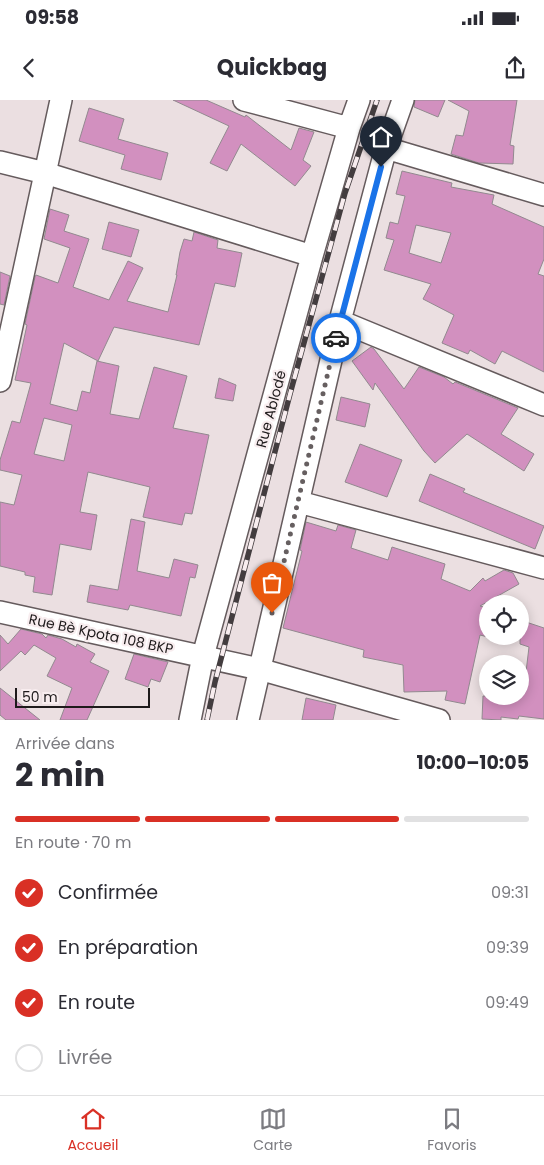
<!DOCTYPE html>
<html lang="fr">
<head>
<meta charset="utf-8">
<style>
  body { margin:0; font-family:Poppins,sans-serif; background:#f7f7f7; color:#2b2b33; height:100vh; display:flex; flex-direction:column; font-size:19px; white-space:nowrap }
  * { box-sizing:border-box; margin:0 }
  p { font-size:16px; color:#7c7c81 }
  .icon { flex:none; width:28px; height:28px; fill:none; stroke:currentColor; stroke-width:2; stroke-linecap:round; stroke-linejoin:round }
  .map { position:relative; height:620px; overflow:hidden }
  .panel { display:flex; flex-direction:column; background:#fff; flex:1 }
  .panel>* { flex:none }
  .tools { position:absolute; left:479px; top:495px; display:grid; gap:10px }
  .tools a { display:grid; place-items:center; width:50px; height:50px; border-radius:50%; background:#fff; box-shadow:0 2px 12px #0003; font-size:25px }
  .scale { position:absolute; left:15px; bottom:12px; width:135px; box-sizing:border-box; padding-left:5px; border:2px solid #1e1a1b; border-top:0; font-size:14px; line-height:18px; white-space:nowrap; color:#1e1a1b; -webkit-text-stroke:4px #f8edef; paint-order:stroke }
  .pin { position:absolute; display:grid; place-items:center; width:42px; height:42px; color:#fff; margin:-51px -21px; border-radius:50% 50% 50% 0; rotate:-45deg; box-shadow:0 0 5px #0007 }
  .pin .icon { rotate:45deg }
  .courier { position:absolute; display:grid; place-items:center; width:50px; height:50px; margin:-25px; border:4px solid #1a73e8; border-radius:50%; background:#fff; color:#222; box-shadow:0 1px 6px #0007 }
  .headline em { font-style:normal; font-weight:700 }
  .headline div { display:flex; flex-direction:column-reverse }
  .headline { display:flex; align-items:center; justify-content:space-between; height:85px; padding:0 15px }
  h1 { font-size:32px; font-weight:700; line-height:38px }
  .bar { display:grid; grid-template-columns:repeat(4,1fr); gap:8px 5px; align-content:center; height:60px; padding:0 15px }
  .bar i { height:6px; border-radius:4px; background:#e1e1e2 }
  .bar .selected { background:#d93025 }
  .bar p { grid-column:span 4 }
  ol { padding:0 15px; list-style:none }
  li { display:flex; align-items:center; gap:15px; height:55px }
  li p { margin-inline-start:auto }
  li .icon { padding:5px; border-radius:50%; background:#d93025; color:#fff; stroke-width:4 }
  li:last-child { color:#7c7c81 }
  li i { width:28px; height:28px; border:2px solid #e1e1e2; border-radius:50% }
  .status { display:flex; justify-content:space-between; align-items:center; height:35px; padding:0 25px; background:#fff; direction:ltr }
  .status svg { height:14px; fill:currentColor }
  header { display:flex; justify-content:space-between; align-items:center; height:65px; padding:0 15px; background:#fff; font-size:22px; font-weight:700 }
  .tabs { display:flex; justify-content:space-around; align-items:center; height:70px; border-top:1px solid #e1e1e2; background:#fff; font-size:14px; color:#7c7c81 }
  .tabs a { display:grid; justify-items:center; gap:2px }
  .tabs .selected { color:#d93025 }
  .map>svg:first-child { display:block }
  .building { fill:#d290bf; stroke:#92898f; fill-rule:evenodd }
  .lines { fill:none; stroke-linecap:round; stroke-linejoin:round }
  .minor-casing { stroke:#655b5d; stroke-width:24 }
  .minor { stroke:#fff; stroke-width:21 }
  .rail-casing { stroke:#433d3f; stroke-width:5.5 }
  .rail { stroke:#f8edef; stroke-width:4; stroke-dasharray:11; stroke-linecap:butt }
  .done { stroke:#665f60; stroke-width:5; stroke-dasharray:0 9 }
  .route { stroke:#1a73e8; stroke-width:6 }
  .labels { text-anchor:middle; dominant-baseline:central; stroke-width:4.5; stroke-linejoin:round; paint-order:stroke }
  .street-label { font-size:14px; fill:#1e1a1b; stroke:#f8edef }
</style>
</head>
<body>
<div class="status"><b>09:58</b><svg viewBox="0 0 49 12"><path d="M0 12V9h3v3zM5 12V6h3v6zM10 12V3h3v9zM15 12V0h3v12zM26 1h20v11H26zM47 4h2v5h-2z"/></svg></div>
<header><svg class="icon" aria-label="back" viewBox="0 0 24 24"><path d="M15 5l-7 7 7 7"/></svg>Quickbag<svg class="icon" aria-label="share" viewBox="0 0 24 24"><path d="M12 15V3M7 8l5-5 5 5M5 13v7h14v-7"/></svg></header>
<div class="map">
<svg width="544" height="620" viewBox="0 0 544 620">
  <rect width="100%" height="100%" fill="#ebdfe1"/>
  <path class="building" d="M173,0H206L245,17L246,15L291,50L299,28L314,32L303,60L311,66L295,86L241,44L227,71L210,63L229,26Z
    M415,0H445L438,17L414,7Z
    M448,0H517L510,45L514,46L513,64L479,63L451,54L456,35L463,36L469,11Z
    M89,8L124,19L118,39L168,53L161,80L121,69L125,55L79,41Z
    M402,71L452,83L451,87L494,95L492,104L544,127V159L538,174L544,176V272L502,251L495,264L470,250L468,254L442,243L454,215L423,199L431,184L384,170L394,140L386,138L390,122L398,124L405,96L396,94ZM416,125L451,133L441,163L409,153Z
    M50,109L69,115L64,131L89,139L73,187L109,200L128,161L143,168L127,201L168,212L177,175H176L180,152L184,139L192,141L194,132L218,140L217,148L242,153L235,187L215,183L199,245L114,227L98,261L64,243L50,304L77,311L82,291L90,293L97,261L119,266L110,314L139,319L154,267L187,276L173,328L209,335L192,414L185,413L182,425L143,417L150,387L88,372L80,412L97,415L91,450L60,444L52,495L33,492L35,477L25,475V472L0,466V402L14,405L22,375L0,370V360L12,321L20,323L31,283L15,280L27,225L25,224L35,177L36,175L58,183L70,148L44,139ZM44,318L72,325L64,361L34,354Z
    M109,122L139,130L131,157L102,149Z
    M0,172L10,176L4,205L0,204Z
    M371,247L374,249L404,289L419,267L444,277L453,284L455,282L518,308L501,334L534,354L524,371L467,334L435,363L424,351L375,283L373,290L352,261Z
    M219,278L236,285L233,301L215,298Z
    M341,297L370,304L365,327L336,320Z
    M360,344L402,360L387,397L345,382Z
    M430,374L465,389L463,392L544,426L535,449L419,401Z
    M131,419L145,422L137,471L169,478L174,459L198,465L195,478L190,477L181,516L130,505L128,510L87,502L90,485L118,490Z
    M306,422L336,431L338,425L356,430L351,448L388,460L392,447L445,464L441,479L470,491L483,478L485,481L504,470L513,473L519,484L480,506L488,508V537L480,535L465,604L445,600L447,591L404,592L403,565L363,557L364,550L283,528L302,451L300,450Z
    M520,520L544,528V619L519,616L518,619L501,617V620L482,619L483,596H520V571L526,572L529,547L520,544Z
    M21,529L42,534L46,538L48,535L62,539L76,547L77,544L95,554L90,562L109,571L87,620H60L72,588L47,576L56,558L34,545L25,555L21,551L0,571V535L8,544Z
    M134,554L168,562L160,582L151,579L148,587L125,579Z
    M0,588L40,620H6L0,615Z
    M306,598L336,605L333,620H302Z"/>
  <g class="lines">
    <defs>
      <path id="minor" d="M244,0L349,28
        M386,48L544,95
        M0,62L45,73L312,156
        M340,221L544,305
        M0,281L61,0
        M299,402L544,468
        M0,512L259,569L439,620
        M190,620L203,556L312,156L349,28L359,0
        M248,620L340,221L386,48L403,0"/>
    </defs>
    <use href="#minor" class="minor-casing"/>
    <use href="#minor" class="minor"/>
    <defs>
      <path id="rail" d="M207,620L215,582L290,294L345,93L377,0"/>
    </defs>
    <use href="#rail" class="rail-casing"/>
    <use href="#rail" class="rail"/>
  </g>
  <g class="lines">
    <path class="done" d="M272,513L336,238"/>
    <path class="route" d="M336,238L381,67"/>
  </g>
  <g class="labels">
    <g class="street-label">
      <text transform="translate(271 309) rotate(-75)">Rue Ablodé</text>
      <text transform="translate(101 534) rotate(12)">Rue Bè Kpota 108 BKP</text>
    </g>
  </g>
</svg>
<div class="tools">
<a><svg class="icon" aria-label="locate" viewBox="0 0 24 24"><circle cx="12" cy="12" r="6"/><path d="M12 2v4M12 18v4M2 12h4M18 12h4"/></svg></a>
<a><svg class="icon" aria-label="layers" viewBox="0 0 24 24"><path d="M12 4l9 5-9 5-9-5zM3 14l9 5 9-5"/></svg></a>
</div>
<div class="scale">50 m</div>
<div class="pin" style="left:272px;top:513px;background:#ea580c"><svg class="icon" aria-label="bag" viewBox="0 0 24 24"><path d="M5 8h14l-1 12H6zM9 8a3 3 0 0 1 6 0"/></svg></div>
<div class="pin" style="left:381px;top:67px;background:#1f2937"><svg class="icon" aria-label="home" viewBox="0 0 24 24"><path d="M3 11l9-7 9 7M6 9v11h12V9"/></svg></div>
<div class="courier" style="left:336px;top:238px"><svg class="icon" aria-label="car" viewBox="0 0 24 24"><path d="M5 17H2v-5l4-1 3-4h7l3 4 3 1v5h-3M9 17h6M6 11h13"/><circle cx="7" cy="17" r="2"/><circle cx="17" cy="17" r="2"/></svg></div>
</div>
<section class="panel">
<div class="headline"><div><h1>2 min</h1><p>Arrivée dans</p></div><em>10:00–10:05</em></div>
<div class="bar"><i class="selected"></i><i class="selected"></i><i class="selected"></i><i></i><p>En route · 70 m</p></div>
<ol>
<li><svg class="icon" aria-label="check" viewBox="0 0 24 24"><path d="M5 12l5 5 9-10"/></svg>Confirmée<p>09:31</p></li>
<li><svg class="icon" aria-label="check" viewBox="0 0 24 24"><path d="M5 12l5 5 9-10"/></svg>En préparation<p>09:39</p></li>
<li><svg class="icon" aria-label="check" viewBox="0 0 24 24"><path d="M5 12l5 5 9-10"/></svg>En route<p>09:49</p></li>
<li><i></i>Livrée</li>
</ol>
</section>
<nav class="tabs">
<a class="selected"><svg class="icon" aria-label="home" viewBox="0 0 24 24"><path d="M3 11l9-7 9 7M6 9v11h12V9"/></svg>Accueil</a>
<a><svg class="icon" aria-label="map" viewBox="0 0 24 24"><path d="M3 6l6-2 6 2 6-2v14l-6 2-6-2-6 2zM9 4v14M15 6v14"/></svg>Carte</a>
<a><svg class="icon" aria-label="saved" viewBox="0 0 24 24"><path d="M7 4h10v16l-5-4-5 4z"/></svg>Favoris</a>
</nav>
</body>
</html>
